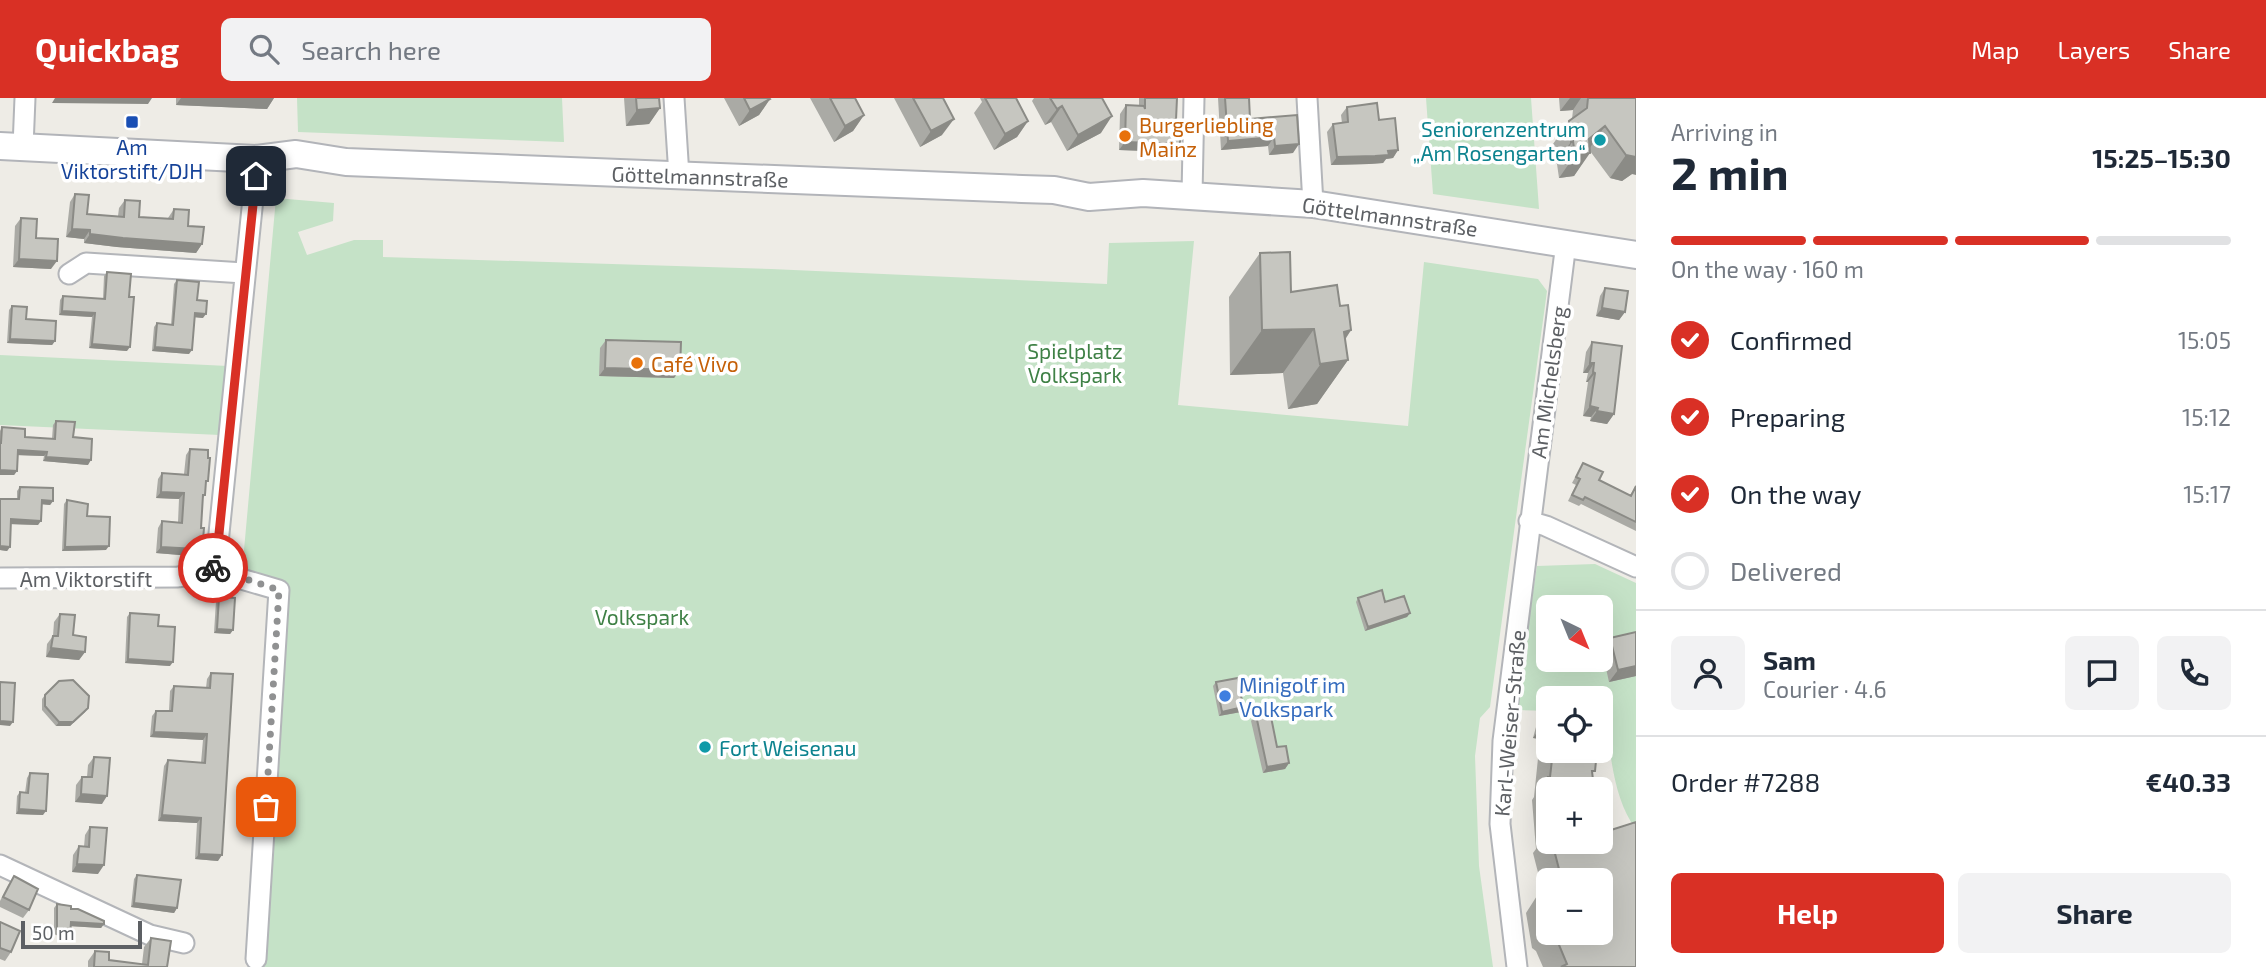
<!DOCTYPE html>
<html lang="en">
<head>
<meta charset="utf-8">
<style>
  body { margin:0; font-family:"Exo 2",sans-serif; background:#f2f2f3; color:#1f2937; height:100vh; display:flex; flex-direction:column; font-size:26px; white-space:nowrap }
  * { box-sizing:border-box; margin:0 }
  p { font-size:23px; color:#747a83 }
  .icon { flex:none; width:38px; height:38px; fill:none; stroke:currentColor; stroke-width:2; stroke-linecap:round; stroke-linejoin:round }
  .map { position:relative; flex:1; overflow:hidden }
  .details { display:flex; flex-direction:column; background:#fff; width:630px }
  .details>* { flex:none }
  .needle { width:46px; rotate:137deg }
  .fabs { position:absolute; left:1536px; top:497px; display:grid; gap:14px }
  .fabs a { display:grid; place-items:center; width:77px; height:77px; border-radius:10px; background:#fff; box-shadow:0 7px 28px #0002; font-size:35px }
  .scale { position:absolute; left:21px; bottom:18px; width:121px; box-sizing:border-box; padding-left:7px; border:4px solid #5d6064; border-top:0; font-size:19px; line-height:24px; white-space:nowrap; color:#5d6064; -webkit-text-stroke:5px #fff; paint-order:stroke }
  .pin { position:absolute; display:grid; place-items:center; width:60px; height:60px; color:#fff; margin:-30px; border-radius:14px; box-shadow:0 4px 10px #0006 }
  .courier { position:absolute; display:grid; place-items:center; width:70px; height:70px; margin:-35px; border:5px solid #d93025; border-radius:50%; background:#fff; color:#222; box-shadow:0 2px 9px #0007 }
  .head em { font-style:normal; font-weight:700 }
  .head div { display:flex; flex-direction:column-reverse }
  .head { display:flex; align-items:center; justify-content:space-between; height:119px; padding:0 35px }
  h1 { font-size:46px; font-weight:700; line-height:52px }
  .bar { display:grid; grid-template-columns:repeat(4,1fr); gap:10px 7px; align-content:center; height:84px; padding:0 35px }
  .bar i { height:9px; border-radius:5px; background:#e0e1e3 }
  .bar .active { background:#d93025 }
  .bar p { grid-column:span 4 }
  .line { display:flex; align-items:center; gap:18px; padding:0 35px; border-top:2px solid #e0e1e3 }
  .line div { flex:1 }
  .round { display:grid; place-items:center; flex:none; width:74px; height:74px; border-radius:10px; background:#f2f2f3 }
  ol { padding:0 35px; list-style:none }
  li { display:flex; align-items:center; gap:21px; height:77px }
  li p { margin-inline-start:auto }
  li .icon { padding:7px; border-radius:50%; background:#d93025; color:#fff; stroke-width:4 }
  li:last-child { color:#747a83 }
  li i { width:38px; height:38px; border:4px solid #e0e1e3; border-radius:50% }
  .action { display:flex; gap:14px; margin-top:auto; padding:14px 35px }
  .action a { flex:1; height:80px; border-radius:10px; background:#d93025; color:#fff; font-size:28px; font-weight:700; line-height:80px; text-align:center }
  .action a+a { background:#f2f2f3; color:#1f2937 }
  header { display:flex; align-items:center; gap:42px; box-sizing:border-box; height:98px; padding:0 35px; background:#d93025; color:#fff }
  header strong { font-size:33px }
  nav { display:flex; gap:38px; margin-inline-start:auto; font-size:24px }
  .search { width:490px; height:63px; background:#f2f2f3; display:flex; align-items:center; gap:18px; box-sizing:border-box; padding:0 24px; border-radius:10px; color:#747a83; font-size:26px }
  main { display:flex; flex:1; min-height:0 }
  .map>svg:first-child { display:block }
  .green { fill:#c5e2c7; fill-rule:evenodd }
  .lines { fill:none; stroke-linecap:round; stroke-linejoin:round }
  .street-casing { stroke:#b3b5b9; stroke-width:23 }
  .secondary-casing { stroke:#b2b4b9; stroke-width:30 }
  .street { stroke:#fff; stroke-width:19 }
  .secondary { stroke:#fff; stroke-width:26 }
  .wall { fill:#aaaaa5; fill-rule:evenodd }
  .shaded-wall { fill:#8b8b86 }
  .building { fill:#c6c6c0; stroke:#8b8b86; stroke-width:2 }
  .done { stroke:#909192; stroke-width:7; stroke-dasharray:0 12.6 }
  .route { stroke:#d93025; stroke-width:9 }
  .transit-dot { fill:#1a4fb4; stroke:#fff; stroke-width:2.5 }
  .food-dot { fill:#e8710a; stroke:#fff; stroke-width:2.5 }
  .culture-dot { fill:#0f9aa8; stroke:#fff; stroke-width:2.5 }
  .shop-dot { fill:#3f7fe0; stroke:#fff; stroke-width:2.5 }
  .labels { text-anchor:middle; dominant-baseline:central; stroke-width:7; stroke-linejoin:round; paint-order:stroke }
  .food-label { font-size:21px; fill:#c56008; stroke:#fff; text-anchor:start }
  .culture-label { font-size:21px; fill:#0d838f; stroke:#fff; text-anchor:end }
  .transit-label { font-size:21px; fill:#164399; stroke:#fff }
  .street-label { font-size:21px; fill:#5d6064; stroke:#fff }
  .park-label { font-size:21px; fill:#3f8146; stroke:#fff }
  .shop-label { font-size:21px; fill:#366cbe; stroke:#fff; text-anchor:start }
</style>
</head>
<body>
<header>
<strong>Quickbag</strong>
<div class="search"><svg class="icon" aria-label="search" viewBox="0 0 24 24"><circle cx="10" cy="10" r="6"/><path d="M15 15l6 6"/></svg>Search here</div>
<nav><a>Map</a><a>Layers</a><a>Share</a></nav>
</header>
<main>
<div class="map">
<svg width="1636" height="869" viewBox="0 0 1636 869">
  <rect width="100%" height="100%" fill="#eeece6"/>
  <path class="green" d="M297,0H562L564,44L298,34Z
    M1426,0H1531L1539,111L1433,96Z
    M276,100L334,105L333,123L298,134L307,157L354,142H383V159L771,171L1107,186L1109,145L1194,143L1178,307L1408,328L1424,164L1538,181L1547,193L1490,609L1480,620L1475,658L1479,768L1493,869H264L289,488L242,474Z
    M0,257L228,268L220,337L0,327Z
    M1595,466L1636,485V731C1612,700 1611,652 1604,614H1601V600H1549V613L1515,612L1537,468ZM1549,509H1601V562H1549Z"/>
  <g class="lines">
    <defs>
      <path id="street" d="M674,0L679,78
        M1307,0L1313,106
        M23,49L25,0
        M1192,97L1194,0
        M69,176L86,165L244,175
        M1529,423L1546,428L1636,469
        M210,468L224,476L279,492L256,861
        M0,480L178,479C196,476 210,474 217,455L257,61
        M0,767L150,837L184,845
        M1517,869L1500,726L1503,643L1566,145"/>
      <path id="secondary" d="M0,48L257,61L296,56L346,64L1022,91L1054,92L1089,99L1143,95L1313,106L1636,157"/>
    </defs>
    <use href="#street" class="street-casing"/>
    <use href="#secondary" class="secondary-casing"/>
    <use href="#street" class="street"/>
    <use href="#secondary" class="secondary"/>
  </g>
  <path class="wall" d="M176,0H274L267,11L176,7Z
    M624,0H659L660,10L649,26L626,28Z
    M724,0H769L770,1L759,17L739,28Z
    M810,0H855L864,17L853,33L834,44Z
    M894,0H943L942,37L920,49Z
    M980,0H1016L1028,23L1017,39L994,52L974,15L982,4Z
    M1034,0H1102L1101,35L1067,53L1051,24L1045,27L1032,3Z
    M1139,0H1177L1176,22L1180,46L1174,54L1119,52L1120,16L1126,7L1139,8Z
    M1218,0H1249L1250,21L1297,17L1293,55L1269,57L1268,48L1221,52Z
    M1559,0H1636L1632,76L1622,83L1610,80L1590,53L1574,78L1559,80L1557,66H1555L1553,46L1569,23L1572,21L1573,12L1560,13Z
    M1347,9L1379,22L1398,52L1393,60L1386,61L1383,65L1369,66L1331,67L1327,34L1333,26L1342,25L1341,17Z
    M75,96L87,116L118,118L119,110L125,102L139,119L168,120L174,111L202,146L196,155L117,149L84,145V141L66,139L70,104Z
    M21,120L51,171L13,169L15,128Z
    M1260,155L1291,194L1340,208L1351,232L1345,242L1348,262L1317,306L1288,311L1283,275L1230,277L1229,199Z
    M107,174L127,253L89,250L92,219L59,217L60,202L63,198L103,201L104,178Z
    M177,182L197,202L203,220L195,219L189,256L152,253L154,229L157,225L171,227L174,186Z
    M1605,190L1625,214L1619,222L1596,218L1600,198Z
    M12,208L26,221L55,243L52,247L7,245L9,212Z
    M606,242L680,272L674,280L599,278L600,250Z
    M1592,244L1614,316L1607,326L1590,323L1591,319L1583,318L1588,284H1586L1588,275H1583L1586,254Z
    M56,323L73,339L88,367L43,363L44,358L18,357L17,373L14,377H0V333L2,329L25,339L52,341L53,327Z
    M190,351L206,387L205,397L203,400L201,430L203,442L199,448H197L192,458L156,455L158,430L162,423L178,424L179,401L156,400L158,381L162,375L184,376L186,357Z
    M1583,365L1599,382L1630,397L1636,388V433L1581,406L1579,408L1568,403L1576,387L1572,385Z
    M20,389L53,403L50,407L42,406L38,427L11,426L10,449L7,453L0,452L17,401V393Z
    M67,402L87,418L106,452L62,453L64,406Z
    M219,499L233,532L230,536L214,535L216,503Z
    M1358,500L1385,504L1410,515L1407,519L1365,533L1356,504Z
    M130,515L158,528L170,568L125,565L127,519Z
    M60,516L73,537L85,554L79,562L46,559L47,546L53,538L54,524Z
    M1636,534V578L1609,584L1602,552L1610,540Z
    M211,575L218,763L195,761L197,725L158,723L164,668L168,662L201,665L203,642L150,639L152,618L156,613H169L170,593L174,588L206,590L207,581Z
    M1216,584L1243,609L1241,614L1219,618L1213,588Z
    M45,597L85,614L70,628H56L42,612V601Z
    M1549,604V653H1597L1549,691V744H1601L1636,869H1543L1536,853L1532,850L1526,815L1542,790L1533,755L1536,751L1532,702L1534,699L1540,641L1533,640L1539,618ZM1549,782L1601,835H1549Z
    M1256,617L1277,649L1289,665L1285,671L1263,675L1251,623Z
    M94,659L102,706L75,704L76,687L82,679H87L88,667Z
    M30,675L43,717L16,716L17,698L20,694L25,695L27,680Z
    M90,729L98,776L72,774L73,757L79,748L84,749L85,737Z
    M137,777L177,810L174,815L131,809L134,781Z
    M14,778L29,812L23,820L0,809V803L8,787Z
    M57,806L71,811L104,826L101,830L70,828V838L67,842L54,836V810Z
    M0,824L11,854L5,863L0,861Z
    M151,840L167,869H88V863L95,853L109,862L142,866L144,849Z"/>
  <path class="shaded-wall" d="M55,0H152L148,6L52,5Z
    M181,0H274L267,11L176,7Z
    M1570,0H1581L1573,12L1560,13Z
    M770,1L759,17L739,28L750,12Z
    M1062,8L1051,24L1045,27L1057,11Z
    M660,10L649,26L626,28L637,12Z
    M864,17L853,33L834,44L845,28Z
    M1112,18L1101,35L1067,53L1078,37Z
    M954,21L942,37L920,49L931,33Z
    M1028,23L1017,39L994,52L1005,36Z
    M1605,28L1589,51L1590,55L1574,78L1559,80L1575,57L1589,41Z
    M1274,39L1268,48L1221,52L1228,43Z
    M1573,43L1557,66H1555L1571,44Z
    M1125,44L1180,46L1174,54L1119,52Z
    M1299,46L1293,55L1269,57L1275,48Z
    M1398,52L1393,60L1386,61L1383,65L1369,66L1331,67L1337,59Z
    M1626,57L1636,59V77L1632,76L1622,83L1610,80Z
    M72,131L90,132L84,141L66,139Z
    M90,136L202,146L196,155L117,149L84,145Z
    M19,161L57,163L51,171L13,169Z
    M1602,210L1625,214L1619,222L1596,218Z
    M62,213L95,215L92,219L59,217Z
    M195,215L206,216L203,220L192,219Z
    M1314,231L1283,275L1230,277L1262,232Z
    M1351,232L1329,265L1348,262L1317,306L1288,311L1344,234Z
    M10,241L55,243L52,247L7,245Z
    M92,246L130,249L127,253L89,250Z
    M155,249L192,252L189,256L152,253Z
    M1590,265H1594L1588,275H1583Z
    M605,270L680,272L674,280L599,278Z
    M1593,274L1595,275L1588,284H1586Z
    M1590,308L1598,310L1591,319L1583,318Z
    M1597,313L1614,316L1607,326L1590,323Z
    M18,352L47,354L44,358L15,357Z
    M46,359L91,362L88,367L43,363Z
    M0,372L17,373L14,377H0Z
    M161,394L184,395L179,401L156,400Z
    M42,402L53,403L50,407L39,406Z
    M11,421L41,423L38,427L8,426Z
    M197,442H203L199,448H193Z
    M0,448L10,449L7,453L0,452Z
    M109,448L106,452L62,453L65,449Z
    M161,449L197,451L192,458L156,455Z
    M1410,515L1407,519L1365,533L1368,529Z
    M217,531L233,532L230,536L214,535Z
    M51,550L85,554L79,562L46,559Z
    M128,561L173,564L170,568L125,565Z
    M1636,568V578L1609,584L1618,572Z
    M1243,609L1241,614L1219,618L1222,614Z
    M88,610L85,614L70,628H56L59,624Z
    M1549,618V628L1540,641L1533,640Z
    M0,623L13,624L10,628L0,627Z
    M154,634L207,636L203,642L150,639Z
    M1289,665L1285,671L1263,675L1267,669Z
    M81,696L107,698L102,706L75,704Z
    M19,711L46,713L43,717L16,716Z
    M162,717L201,720L197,725L158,723Z
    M199,756L222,757L218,763L195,761Z
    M77,766L104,767L98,776L72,774Z
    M134,805L177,810L174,815L131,809Z
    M71,824L104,826L101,830L68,828Z"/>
  <path class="building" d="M636,0H659L660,10L637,12Z
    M744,0H769L770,1L750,12Z
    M830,0H855L864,17L845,28Z
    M913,0H943L954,21L931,33Z
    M985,0H1016L1028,23L1005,36Z
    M1050,0H1102L1112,18L1078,37L1062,8L1057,11Z
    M1145,0H1177L1176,22H1180V46L1125,44L1126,7L1144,8L1145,11Z
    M1225,0H1249L1250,21L1297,17L1299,46L1275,48L1274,39L1228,43Z
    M1588,0H1636V59L1626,57L1605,28L1589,41L1590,55L1575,57L1573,43L1571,44L1569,23L1587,10Z
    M1377,5L1379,22L1395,20L1398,52L1388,53L1389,57L1375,58L1337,59L1333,26L1348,24L1347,9Z
    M75,96L89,97L87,116L124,119L125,102L140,103L139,119L173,121L174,111L189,112L188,128L204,129L202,146L123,140L90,136V132L72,131Z
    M21,120L37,121L36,140L58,141L57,163L19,161Z
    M1290,154L1291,194L1337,187L1340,208L1348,207L1351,232L1344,234L1348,262L1320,266L1314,231L1262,232L1260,155Z
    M107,174L131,176L129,199H134L130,249L92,246L95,215L62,213L63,198L105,201Z
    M177,182L199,184L197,202L207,203L206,216L195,215L192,252L155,249L157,225L173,227Z
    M1605,190L1628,193L1625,214L1602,210Z
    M12,208L27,209L26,221L56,223L55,243L10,241Z
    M606,242L681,244L680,272L605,270Z
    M1592,244L1622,248L1614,316L1597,313L1598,310L1590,308L1595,275L1593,274L1594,265H1590Z
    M56,323L75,324L73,339L92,341L91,362L46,359L47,354L18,352L17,373L0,372V345H1L2,329L25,331V339L55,341Z
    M190,351L208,352V360H210L208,383H206L205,397H203L201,430H204L203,442H197V451L161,449L162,423L182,425L184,395L161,394L162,375L188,377Z
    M1583,365L1603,374L1599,382L1631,398L1636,388V424L1585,399L1583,402L1572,397L1580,381L1576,379Z
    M20,389L53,390V403L42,402L41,423L11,421L10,449L0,448V401H19Z
    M67,402L88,406L87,418L110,419L109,448L65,449Z
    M1382,492L1385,504L1404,498L1410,515L1368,529L1358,500Z
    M219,499L235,500L233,532L217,531Z
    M130,515L159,517L158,528L175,529L173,564L128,561Z
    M60,516L75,517L73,537L86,539L85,554L51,550L53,538H58Z
    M1636,534V568L1618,572L1610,540Z
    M211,575L233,576L222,757L199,756L201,720L162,717L168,662L205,665L207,636L154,634L156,613H172L174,588L210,590Z
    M1238,580L1243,609L1222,614L1216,584Z
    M73,582L89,598L88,610L73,624H59L45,608V597L59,583Z
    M0,584L15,585L13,624L0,623Z
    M1555,595L1579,600H1553Z
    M1270,614L1277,649L1286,648L1289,665L1267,669L1256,617Z
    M1553,653H1597L1595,673H1592L1594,691H1549L1548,679H1550Z
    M94,659L110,660L107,698L81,696L82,679H92Z
    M30,675L48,676L46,713L19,711L20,694L28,695Z
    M1636,724V869H1561L1567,866L1554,835H1601V782H1549L1548,780L1560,775L1552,744H1601V730L1608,727L1611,732Z
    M90,729L107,730L104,767L77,766L79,748L89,749Z
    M137,777L181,782L177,810L134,805Z
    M14,778L38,791L29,812L3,799Z
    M1549,789V827L1542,792Z
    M57,806L71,808V811H78L104,823V826L71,824L70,838L57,831Z
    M0,824L20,833L11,854L0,850Z
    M151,840L171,843L167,869H94L95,853L109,854V862L148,867Z"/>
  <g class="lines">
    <path class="done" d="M213,470L279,492L266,709"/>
    <path class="route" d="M213,470L210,468L217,455L256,78"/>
  </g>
  <rect class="transit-dot" x="125" y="17" width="14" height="14" rx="3.5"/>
  <g class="food-dot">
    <circle cx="1125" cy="38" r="7"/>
    <circle cx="637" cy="265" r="7"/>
  </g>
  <g class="culture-dot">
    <circle cx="1600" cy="42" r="7"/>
    <circle cx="705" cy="649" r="7"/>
  </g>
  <circle class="shop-dot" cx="1225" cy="598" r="7"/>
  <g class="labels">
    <g class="food-label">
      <text x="1139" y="26">Burgerliebling<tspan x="1139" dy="24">Mainz</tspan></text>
      <text x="651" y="265">Café Vivo</text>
    </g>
    <g class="culture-label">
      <text x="1586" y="30">Seniorenzentrum<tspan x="1586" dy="24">„Am Rosengarten“</tspan></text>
      <text x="719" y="649" text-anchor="start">Fort Weisenau</text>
    </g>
    <g class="transit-label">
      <text x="132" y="48">Am<tspan x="132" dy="24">Viktorstift/DJH</tspan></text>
    </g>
    <g class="street-label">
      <text transform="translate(700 78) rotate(2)">Göttelmannstraße</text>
      <text transform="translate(1390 118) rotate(8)">Göttelmannstraße</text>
      <text transform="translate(1548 284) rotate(-82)">Am Michelsberg</text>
      <text x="86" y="480">Am Viktorstift</text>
      <text transform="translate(1509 625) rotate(-85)">Karl-Weiser-Straße</text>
    </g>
    <g class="park-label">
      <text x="1075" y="252">Spielplatz<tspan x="1075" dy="24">Volkspark</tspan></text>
      <text x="642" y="518">Volkspark</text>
    </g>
    <g class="shop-label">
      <text x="1239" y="586">Minigolf im<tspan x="1239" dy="24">Volkspark</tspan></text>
    </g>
  </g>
</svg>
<div class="fabs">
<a><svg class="needle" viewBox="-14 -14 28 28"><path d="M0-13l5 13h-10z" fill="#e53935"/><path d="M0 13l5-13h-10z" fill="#747a83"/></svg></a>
<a><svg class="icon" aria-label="locate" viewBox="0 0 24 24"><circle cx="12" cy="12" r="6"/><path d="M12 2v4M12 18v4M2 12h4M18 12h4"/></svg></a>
<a>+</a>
<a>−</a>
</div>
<div class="scale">50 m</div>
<div class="pin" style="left:266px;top:709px;background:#ea580c"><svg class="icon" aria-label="bag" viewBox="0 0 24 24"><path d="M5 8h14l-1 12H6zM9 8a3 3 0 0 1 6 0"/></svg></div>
<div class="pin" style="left:256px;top:78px;background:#1f2937"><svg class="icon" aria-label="home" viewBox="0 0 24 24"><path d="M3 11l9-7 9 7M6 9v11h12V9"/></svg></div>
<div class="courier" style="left:213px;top:470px"><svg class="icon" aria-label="bike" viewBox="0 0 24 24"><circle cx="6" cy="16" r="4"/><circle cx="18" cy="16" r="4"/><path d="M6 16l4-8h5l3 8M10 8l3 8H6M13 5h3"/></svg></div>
</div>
<section class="details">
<div class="head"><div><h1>2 min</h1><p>Arriving in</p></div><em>15:25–15:30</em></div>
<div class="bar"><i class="active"></i><i class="active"></i><i class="active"></i><i></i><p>On the way · 160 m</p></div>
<ol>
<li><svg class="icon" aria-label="check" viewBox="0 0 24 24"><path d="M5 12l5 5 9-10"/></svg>Confirmed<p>15:05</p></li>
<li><svg class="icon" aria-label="check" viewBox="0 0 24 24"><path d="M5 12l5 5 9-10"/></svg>Preparing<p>15:12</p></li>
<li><svg class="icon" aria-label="check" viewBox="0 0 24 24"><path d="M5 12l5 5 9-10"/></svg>On the way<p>15:17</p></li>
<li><i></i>Delivered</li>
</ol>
<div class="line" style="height:126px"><a class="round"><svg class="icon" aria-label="person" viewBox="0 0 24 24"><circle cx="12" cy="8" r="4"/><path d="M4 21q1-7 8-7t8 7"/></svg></a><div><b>Sam</b><p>Courier · 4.6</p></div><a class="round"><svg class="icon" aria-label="chat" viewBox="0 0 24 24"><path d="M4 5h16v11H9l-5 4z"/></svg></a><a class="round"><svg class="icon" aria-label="phone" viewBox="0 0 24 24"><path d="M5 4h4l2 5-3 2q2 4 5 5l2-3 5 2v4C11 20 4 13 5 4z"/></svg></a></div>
<div class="line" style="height:91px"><div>Order #7288</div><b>€40.33</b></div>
<div class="action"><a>Help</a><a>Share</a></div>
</section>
</main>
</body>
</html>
